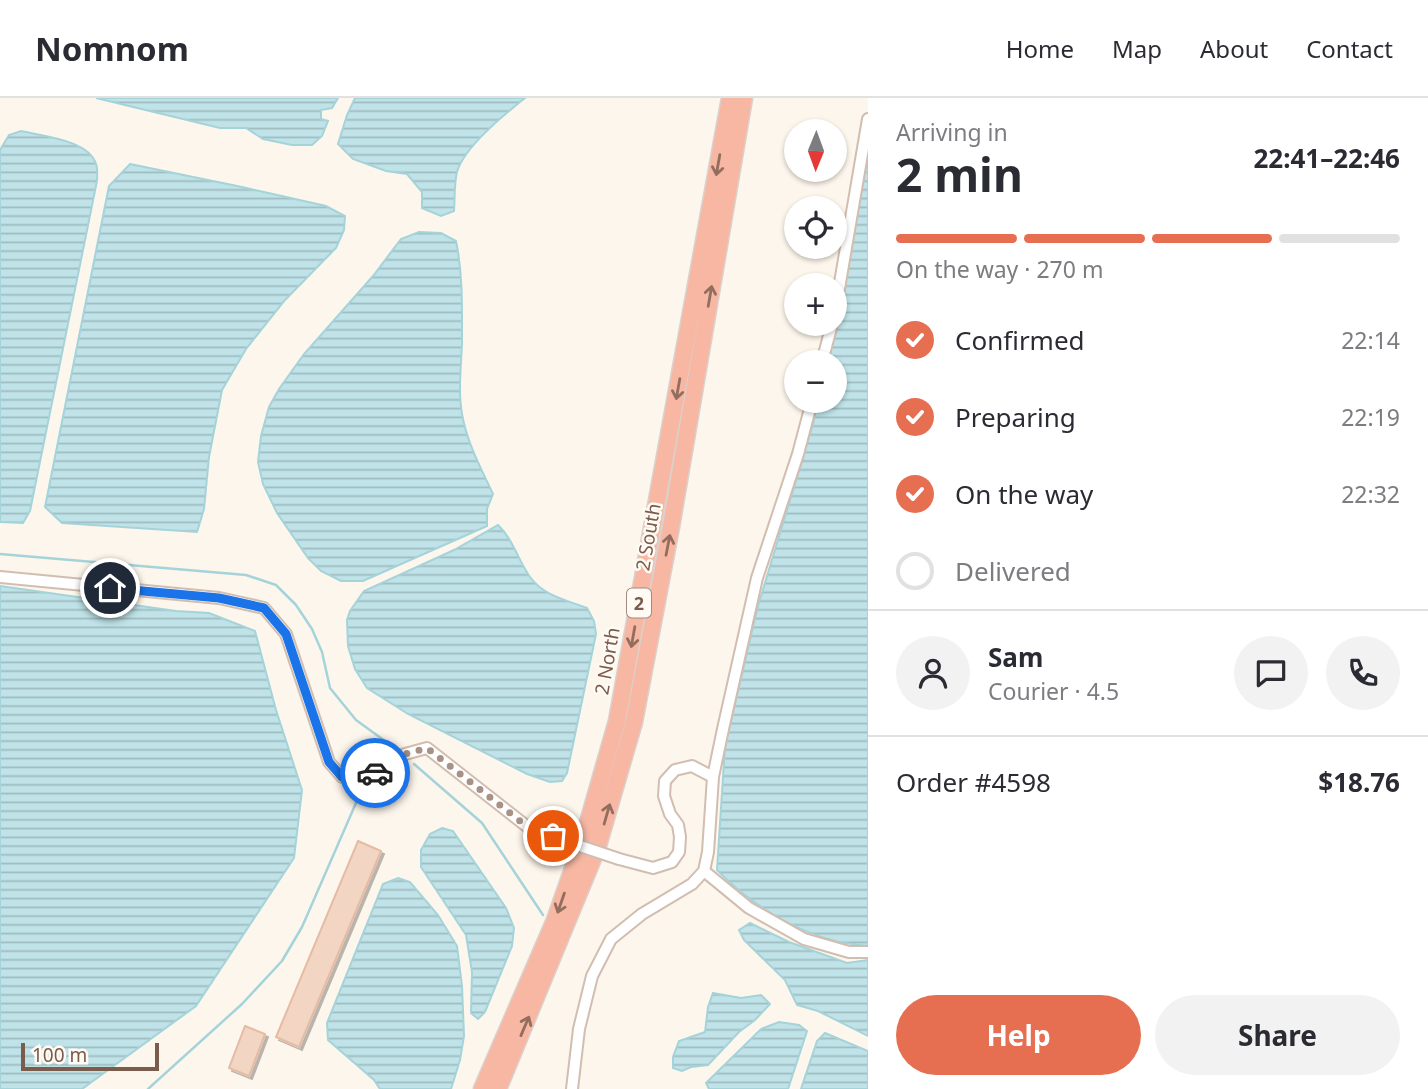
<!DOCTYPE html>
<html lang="en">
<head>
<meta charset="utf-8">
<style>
  body { margin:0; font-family:"Noto Sans",sans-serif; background:#f2f2f3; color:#2b2b33; height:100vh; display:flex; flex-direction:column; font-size:26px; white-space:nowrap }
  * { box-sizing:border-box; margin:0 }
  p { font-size:23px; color:#7c7c81 }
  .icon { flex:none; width:38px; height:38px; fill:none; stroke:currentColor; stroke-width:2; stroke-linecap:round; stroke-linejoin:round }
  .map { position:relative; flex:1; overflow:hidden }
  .sheet { display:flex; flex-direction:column; background:#fff; width:560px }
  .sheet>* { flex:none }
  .needle { width:46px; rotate:181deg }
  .controls { position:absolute; left:784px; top:21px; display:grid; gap:14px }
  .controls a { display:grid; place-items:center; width:63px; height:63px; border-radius:50%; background:#fff; box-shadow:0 2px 5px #0004; font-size:35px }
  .scale { position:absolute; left:21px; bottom:18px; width:138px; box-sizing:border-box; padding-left:7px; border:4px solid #7a5c4d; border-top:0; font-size:19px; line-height:24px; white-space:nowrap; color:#7a5c4d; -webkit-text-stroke:5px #fffaf3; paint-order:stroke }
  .pin { position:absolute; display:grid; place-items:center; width:60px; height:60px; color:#fff; margin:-30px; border:4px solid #fff; border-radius:50%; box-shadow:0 2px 7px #0007 }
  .courier { position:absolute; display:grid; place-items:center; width:70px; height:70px; margin:-35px; border:5px solid #1a73e8; border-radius:50%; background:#fff; color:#222; box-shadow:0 2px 9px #0007 }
  .headline em { font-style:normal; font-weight:700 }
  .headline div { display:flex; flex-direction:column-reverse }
  .headline { display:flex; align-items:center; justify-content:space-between; height:119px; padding:0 28px }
  h1 { font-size:46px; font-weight:700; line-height:52px }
  .bar { display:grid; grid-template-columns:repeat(4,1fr); gap:10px 7px; align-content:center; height:84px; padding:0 28px }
  .bar i { height:9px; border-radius:5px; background:#e1e1e2 }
  .bar .current { background:#e76f51 }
  .bar p { grid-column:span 4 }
  .line { display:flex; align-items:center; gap:18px; padding:0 28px; border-top:2px solid #e1e1e2 }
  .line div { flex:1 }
  .round { display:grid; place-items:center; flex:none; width:74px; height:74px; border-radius:37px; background:#f2f2f3 }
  ol { padding:0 28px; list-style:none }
  li { display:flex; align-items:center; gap:21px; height:77px }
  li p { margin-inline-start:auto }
  li .icon { padding:7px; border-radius:50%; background:#e76f51; color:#fff; stroke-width:4 }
  li:last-child { color:#7c7c81 }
  li i { width:38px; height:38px; border:4px solid #e1e1e2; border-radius:50% }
  .cta { display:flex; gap:14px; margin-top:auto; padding:14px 28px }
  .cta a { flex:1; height:80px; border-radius:42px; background:#e76f51; color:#fff; font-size:28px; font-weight:700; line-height:80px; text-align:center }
  .cta a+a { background:#f2f2f3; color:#2b2b33 }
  header { display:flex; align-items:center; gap:42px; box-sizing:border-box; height:98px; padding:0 35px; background:#fff; border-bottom:2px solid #e1e1e2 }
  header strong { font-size:33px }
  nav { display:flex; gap:38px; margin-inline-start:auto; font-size:24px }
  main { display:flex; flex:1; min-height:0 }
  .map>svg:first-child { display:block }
  .water { fill:url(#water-rules); stroke:#a5d3da; stroke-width:2 }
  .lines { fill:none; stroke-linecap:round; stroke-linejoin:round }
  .stream { stroke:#a5d3da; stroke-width:2.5 }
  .building { fill:#f3d5c3; stroke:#e6bba3; stroke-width:2; filter:url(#shadow) }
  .minor-casing { stroke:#d1beb0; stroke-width:14 }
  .highway-casing { stroke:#dad1cd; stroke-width:19 }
  .minor { stroke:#fff; stroke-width:10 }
  .highway { stroke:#f7b7a3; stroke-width:16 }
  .minor-bridge-casing { stroke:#d1beb0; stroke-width:14; stroke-linecap:butt }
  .minor-bridge { stroke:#fff; stroke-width:10 }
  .oneway { stroke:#936e5e }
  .done { stroke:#a89285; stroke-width:7; stroke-dasharray:0 12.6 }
  .route { stroke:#1a73e8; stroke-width:9 }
  .labels { text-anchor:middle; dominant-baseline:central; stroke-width:5; stroke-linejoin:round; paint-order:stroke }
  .shield { fill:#fffaf3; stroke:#a28b7f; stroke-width:2 }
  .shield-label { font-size:18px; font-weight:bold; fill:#7a5c4d }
  .street-label { font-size:19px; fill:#7a5c4d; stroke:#fffaf3 }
</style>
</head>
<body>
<header>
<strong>Nomnom</strong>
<nav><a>Home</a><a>Map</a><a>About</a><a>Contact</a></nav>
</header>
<main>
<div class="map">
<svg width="868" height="991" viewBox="0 0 868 991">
  <defs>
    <pattern id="water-rules" width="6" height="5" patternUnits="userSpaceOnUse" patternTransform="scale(1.75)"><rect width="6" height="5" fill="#bfe3e8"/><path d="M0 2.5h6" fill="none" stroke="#a0bbbe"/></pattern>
    <filter id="shadow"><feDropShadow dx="3" dy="3" stdDeviation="0" flood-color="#0004"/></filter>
  </defs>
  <rect width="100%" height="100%" fill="#fdf6ec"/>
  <path class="water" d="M96,0H338L332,10L321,12V21L328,23L322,38L312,47H292L263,41L246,30H220Z
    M355,0H525C505,16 464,49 457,74C454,86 455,100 454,113L441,118L422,110V94L407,76L386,73L353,61L338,46L347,17Z
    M21,33C42,38 89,42 96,66C98,70 97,78 97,83L30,413L23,425L0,424V52L9,37Z
    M868,58V847L866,848C857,846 848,846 839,844C793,833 749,805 717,772L725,648L758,508L813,326L818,303H835V264H827L840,208Z
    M130,66L242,89L326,108L345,118L344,132L336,150L285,202L246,251L222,292L209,359L204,411L197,434L62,425L45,409L109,88Z
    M419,134L441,135L456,143C463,176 462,212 462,246C461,269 458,293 462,316C467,345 481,370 493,396L487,411V428L363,483H341L321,473L308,460L277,415L263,386L258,364L261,338L269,309L279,291L304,256L373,178L401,141Z
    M498,427C513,441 518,462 530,479C544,498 566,502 587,510L594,523L596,536L567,675L562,683L550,684L527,676L408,616L367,590L355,571L348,548L347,522L350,513L364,493L454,452Z
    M0,488L176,513L209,515L255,533L276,612L302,692L294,760L196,908L82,991H0Z
    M442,730L453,733L506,810L514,830L512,848L485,914L478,921L471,915L472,874L466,837L421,769V752L430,736Z
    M398,780L410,784L438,817L457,848L462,888L464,938L460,962L451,991H380L374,982L328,942L327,925L383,786Z
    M750,825L789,844L847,865L868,862V938L818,913L797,907L785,882L744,842L739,832Z
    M713,895L741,900L761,897L770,906L755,922L739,934L708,967L691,969L682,973L673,970V959L679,943L705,934L708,909Z
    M779,924L799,927L807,933L788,991H709L706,985L761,931Z
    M825,935L868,953V991H801L817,943Z"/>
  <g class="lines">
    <path class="stream" d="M0,456L246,477L276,487L296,507L312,531L322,554L330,590L356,622L396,651
      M414,666L482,725L543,817
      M370,673L387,646
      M148,991L242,906L282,863L302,829L366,682"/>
  </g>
  <path class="building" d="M358,743L381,753L299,949L276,939Z
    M245,928L265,936L249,978L229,970Z"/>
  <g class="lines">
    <defs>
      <path id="minor" d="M835,214L868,21
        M822,264L832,226
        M0,479L219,500L264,510L286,536L329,664L342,679H362L382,673L405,656L427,650L529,730L553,739
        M619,761L653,770L672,764L679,754L680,739L678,727L670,716L664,698L665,683L675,672L692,668L713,679
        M704,773L749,810L804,841L849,854H868
        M572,991L579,931L592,878L611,841L642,816L692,786L704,773L708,754L713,679L723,631L757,480L798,356L812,303"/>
      <path id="highway" d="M482,991L555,822L583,742L617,623L730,0
        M498,991L597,751L634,624L671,429L744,0"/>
    </defs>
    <use href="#minor" class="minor-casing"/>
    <use href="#highway" class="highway-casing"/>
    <use href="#minor" class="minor"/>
    <use href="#highway" class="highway"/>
    <defs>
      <path id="minor-bridge" d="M553,739L619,761"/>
    </defs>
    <use href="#minor-bridge" class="minor-bridge-casing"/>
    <use href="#minor-bridge" class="minor-bridge"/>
  </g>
  <defs><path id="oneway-shaft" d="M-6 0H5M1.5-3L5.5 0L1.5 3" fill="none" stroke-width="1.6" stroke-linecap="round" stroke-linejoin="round" transform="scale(1.75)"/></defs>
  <g class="oneway">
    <use href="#oneway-shaft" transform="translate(718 67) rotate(100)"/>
    <use href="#oneway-shaft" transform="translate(710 198) rotate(-80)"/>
    <use href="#oneway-shaft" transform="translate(678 291) rotate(100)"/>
    <use href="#oneway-shaft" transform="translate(668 447) rotate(-79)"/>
    <use href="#oneway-shaft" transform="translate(633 539) rotate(100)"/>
    <use href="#oneway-shaft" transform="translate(607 716) rotate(-74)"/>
    <use href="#oneway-shaft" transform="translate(561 805) rotate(109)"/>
    <use href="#oneway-shaft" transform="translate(525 928) rotate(-67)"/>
  </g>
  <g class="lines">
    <path class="done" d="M375,675L382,673L405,656L427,650L529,730L553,738"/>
    <path class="route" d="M110,490L219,500L264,510L286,536L329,664L342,679H362L375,675"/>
  </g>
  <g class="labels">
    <rect class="shield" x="627" y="490.5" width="24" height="29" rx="5"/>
    <g class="shield-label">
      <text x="639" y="505">2</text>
    </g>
    <g class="street-label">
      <text transform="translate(648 439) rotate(-80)">2 South</text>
      <text transform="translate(607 563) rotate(-80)">2 North</text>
    </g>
  </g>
</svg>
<div class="controls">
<a><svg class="needle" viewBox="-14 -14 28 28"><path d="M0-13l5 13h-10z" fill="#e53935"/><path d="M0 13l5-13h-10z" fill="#7c7c81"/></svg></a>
<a><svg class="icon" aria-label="locate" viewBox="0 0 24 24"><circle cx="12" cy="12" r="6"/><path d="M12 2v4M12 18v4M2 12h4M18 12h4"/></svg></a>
<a>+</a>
<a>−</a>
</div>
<div class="scale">100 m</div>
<div class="pin" style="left:553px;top:738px;background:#ea580c"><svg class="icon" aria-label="bag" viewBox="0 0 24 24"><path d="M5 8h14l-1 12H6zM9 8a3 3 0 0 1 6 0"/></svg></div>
<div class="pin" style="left:110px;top:490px;background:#1f2937"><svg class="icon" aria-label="home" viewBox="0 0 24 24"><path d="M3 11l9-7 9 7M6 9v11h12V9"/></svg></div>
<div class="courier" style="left:375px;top:675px"><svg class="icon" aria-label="car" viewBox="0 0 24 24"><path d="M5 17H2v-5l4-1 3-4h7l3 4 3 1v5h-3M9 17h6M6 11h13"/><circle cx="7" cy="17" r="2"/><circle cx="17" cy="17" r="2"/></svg></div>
</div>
<section class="sheet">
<div class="headline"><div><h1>2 min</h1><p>Arriving in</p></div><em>22:41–22:46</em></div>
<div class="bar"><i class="current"></i><i class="current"></i><i class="current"></i><i></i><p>On the way · 270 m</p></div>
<ol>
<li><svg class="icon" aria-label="check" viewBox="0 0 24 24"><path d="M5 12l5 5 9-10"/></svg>Confirmed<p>22:14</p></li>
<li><svg class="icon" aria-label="check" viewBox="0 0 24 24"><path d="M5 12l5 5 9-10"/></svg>Preparing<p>22:19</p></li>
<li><svg class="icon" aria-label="check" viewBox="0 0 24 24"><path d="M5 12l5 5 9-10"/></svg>On the way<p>22:32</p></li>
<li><i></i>Delivered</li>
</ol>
<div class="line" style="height:126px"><a class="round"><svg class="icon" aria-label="person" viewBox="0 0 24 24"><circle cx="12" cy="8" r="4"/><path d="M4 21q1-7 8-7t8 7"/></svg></a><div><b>Sam</b><p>Courier · 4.5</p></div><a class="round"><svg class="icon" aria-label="chat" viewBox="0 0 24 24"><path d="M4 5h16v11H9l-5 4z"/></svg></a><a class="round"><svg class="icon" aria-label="phone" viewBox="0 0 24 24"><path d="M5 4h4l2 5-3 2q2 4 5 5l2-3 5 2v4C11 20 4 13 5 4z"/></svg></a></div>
<div class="line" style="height:91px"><div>Order #4598</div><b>$18.76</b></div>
<div class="cta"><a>Help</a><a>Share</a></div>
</section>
</main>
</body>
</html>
